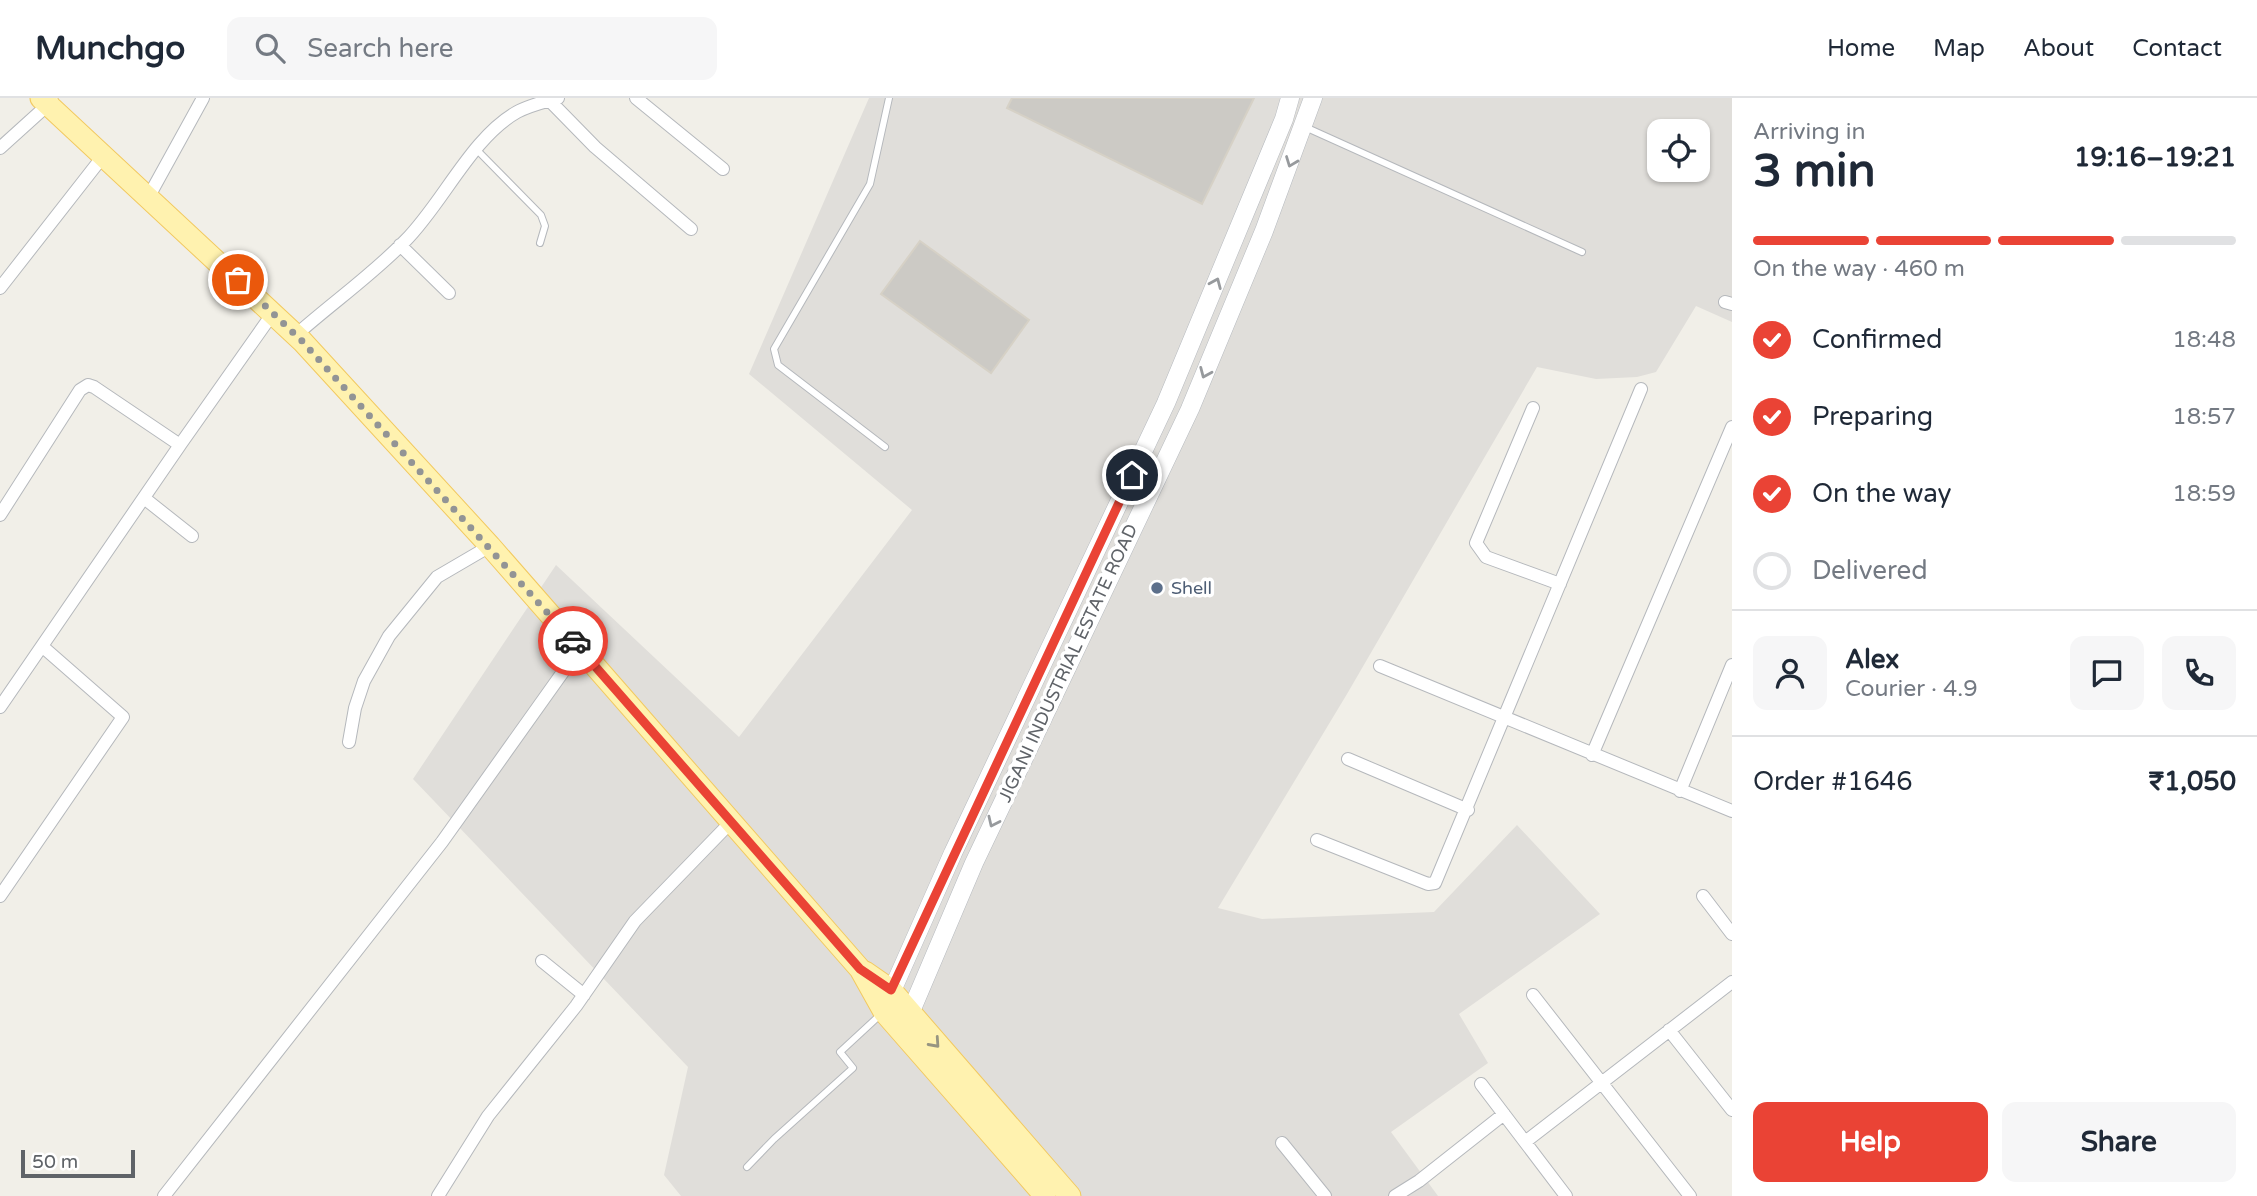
<!DOCTYPE html>
<html lang="en">
<head>
<meta charset="utf-8">
<style>
  body { margin:0; font-family:"Varela Round",sans-serif; background:#f6f6f7; color:#1f2937; height:100vh; display:flex; flex-direction:column; font-size:26px; white-space:nowrap }
  * { box-sizing:border-box; margin:0 }
  p { font-size:23px; color:#747a83 }
  .icon { flex:none; width:38px; height:38px; fill:none; stroke:currentColor; stroke-width:2; stroke-linecap:round; stroke-linejoin:round }
  .map { position:relative; flex:1; overflow:hidden }
  .panel { display:flex; flex-direction:column; background:#fff; width:525px }
  .panel>* { flex:none }
  .fabs { position:absolute; left:1647px; top:21px; display:grid; gap:14px }
  .fabs a { display:grid; place-items:center; width:63px; height:63px; border-radius:14px; background:#fff; box-shadow:0 2px 5px #0004; font-size:35px }
  .scale { position:absolute; left:21px; bottom:18px; width:114px; box-sizing:border-box; padding-left:7px; border:4px solid #5f6368; border-top:0; font-size:19px; line-height:24px; white-space:nowrap; color:#5f6368; -webkit-text-stroke:5px #fff; paint-order:stroke }
  .pin { position:absolute; display:grid; place-items:center; width:60px; height:60px; color:#fff; margin:-30px; border:4px solid #fff; border-radius:50%; box-shadow:0 2px 7px #0007 }
  .courier { position:absolute; display:grid; place-items:center; width:70px; height:70px; margin:-35px; border:5px solid #ea4335; border-radius:50%; background:#fff; color:#222; box-shadow:0 2px 9px #0007 }
  .head em { font-style:normal; font-weight:700 }
  .head div { display:flex; flex-direction:column-reverse }
  .head { display:flex; align-items:center; justify-content:space-between; height:119px; padding:0 21px }
  h1 { font-size:46px; font-weight:700; line-height:52px }
  .bar { display:grid; grid-template-columns:repeat(4,1fr); gap:10px 7px; align-content:center; height:84px; padding:0 21px }
  .bar i { height:9px; border-radius:5px; background:#e0e1e3 }
  .bar .on { background:#ea4335 }
  .bar p { grid-column:span 4 }
  .line { display:flex; align-items:center; gap:18px; padding:0 21px; border-top:2px solid #e0e1e3 }
  .line div { flex:1 }
  .round { display:grid; place-items:center; flex:none; width:74px; height:74px; border-radius:14px; background:#f6f6f7 }
  ol { padding:0 21px; list-style:none }
  li { display:flex; align-items:center; gap:21px; height:77px }
  li p { margin-inline-start:auto }
  li .icon { padding:7px; border-radius:50%; background:#ea4335; color:#fff; stroke-width:4 }
  li:last-child { color:#747a83 }
  li i { width:38px; height:38px; border:4px solid #e0e1e3; border-radius:50% }
  .primary-button { display:flex; gap:14px; margin-top:auto; padding:14px 21px }
  .primary-button a { flex:1; height:80px; border-radius:14px; background:#ea4335; color:#fff; font-size:28px; font-weight:700; line-height:80px; text-align:center }
  .primary-button a+a { background:#f6f6f7; color:#1f2937 }
  header { display:flex; align-items:center; gap:42px; box-sizing:border-box; height:98px; padding:0 35px; background:#fff; border-bottom:2px solid #e0e1e3 }
  header strong { font-size:33px }
  nav { display:flex; gap:38px; margin-inline-start:auto; font-size:24px }
  .search { width:490px; height:63px; background:#f6f6f7; display:flex; align-items:center; gap:18px; box-sizing:border-box; padding:0 24px; border-radius:14px; color:#747a83; font-size:26px }
  main { display:flex; flex:1; min-height:0 }
  .map>svg:first-child { display:block }
  .industrial { fill:#e0deda; fill-rule:evenodd }
  .building { fill:#cccac5; stroke:#d6d1c6; stroke-width:2 }
  .lines { fill:none; stroke-linecap:round; stroke-linejoin:round }
  .lane-casing { stroke:#b5b8bc; stroke-width:8 }
  .street-casing { stroke:#b5b8bc; stroke-width:14 }
  .secondary-casing { stroke:#b6babf; stroke-width:19 }
  .primary-casing { stroke:#f2c960; stroke-width:23 }
  .lane { stroke:#fff; stroke-width:6 }
  .street { stroke:#fff; stroke-width:12 }
  .secondary { stroke:#fff; stroke-width:18 }
  .primary { stroke:#fff2af; stroke-width:21 }
  .oneway { stroke:#979a9d }
  .oneway2 { stroke:#979581 }
  .done { stroke:#929495; stroke-width:7; stroke-dasharray:0 12.6 }
  .route { stroke:#ea4335; stroke-width:9 }
  .service-dot { fill:#5c6f8a; stroke:#fff; stroke-width:2.5 }
  .labels { text-anchor:middle; dominant-baseline:central; stroke-width:7; stroke-linejoin:round; paint-order:stroke }
  .service-label { font-size:18px; fill:#4e5e75; stroke:#fff; text-anchor:start }
  .street-label { font-size:18px; fill:#5f6368; stroke:#fff }
</style>
</head>
<body>
<header>
<strong>Munchgo</strong>
<div class="search"><svg class="icon" aria-label="search" viewBox="0 0 24 24"><circle cx="10" cy="10" r="6"/><path d="M15 15l6 6"/></svg>Search here</div>
<nav><a>Home</a><a>Map</a><a>About</a><a>Contact</a></nav>
</header>
<main>
<div class="map">
<svg width="1732" height="1098" viewBox="0 0 1732 1098">
  <rect width="100%" height="100%" fill="#f1efe8"/>
  <path class="industrial" d="M869,0H1732V224L1696,208L1656,274L1637,279L1596,281L1537,269L1347,596L1218,810L1262,821L1434,814L1517,727L1600,816L1459,916L1488,965L1391,1034L1438,1098H681L664,1077L688,969L413,681L556,467L739,639L912,412L749,276ZM1659,33H1698V72H1659Z"/>
  <path class="building" d="M1012,0H1254L1202,106L1007,10Z
    M920,143L1029,222L991,275L881,196Z"/>
  <g class="lines">
    <defs>
      <path id="lane" d="M1305,29L1582,154
        M477,52L541,117L545,128L540,145
        M885,349L778,267L774,251L870,86L889,0
        M747,1069L774,1041L853,970L840,954L880,917"/>
      <path id="street" d="M636,0L723,71
        M549,2L595,49L691,131
        M0,50L52,3
        M149,98L203,0
        M400,147L449,195
        M0,190L104,57
        M1725,204L1732,206
        M296,237C332,205 372,177 405,143C443,105 471,40 517,14C530,7 544,4 558,0
        M1533,310L1476,445L1486,459L1560,486
        M144,400L192,438
        M0,417L80,292L88,287L94,289L180,347L273,215
        M1380,568L1732,713
        M0,609L180,347
        M349,644L355,610L364,583L389,538L437,479L490,448
        M1592,657L1732,329
        M1348,661L1468,712
        M1680,693L1732,567
        M1317,742L1428,786L1435,785L1641,291
        M0,798L123,619L43,549
        M1703,798L1732,836
        M542,863L584,897
        M1533,897L1690,1098
        M1669,932L1732,1012
        M1481,986L1566,1098
        M1525,1044L1732,884
        M1282,1045L1325,1098
        M164,1098L442,744L580,550
        M438,1098L488,1018L576,908L635,823L731,724
        M1395,1098L1419,1083L1504,1016"/>
      <path id="secondary" d="M887,904L953,755L1166,305L1284,21L1290,0
        M906,925L974,765L1190,311L1264,133L1313,0"/>
      <path id="primary" d="M41,0L302,243L490,448L860,871L884,914L1045,1098
        M865,874L891,892L1070,1098"/>
    </defs>
    <use href="#lane" class="lane-casing"/>
    <use href="#street" class="street-casing"/>
    <use href="#secondary" class="secondary-casing"/>
    <use href="#primary" class="primary-casing"/>
    <use href="#lane" class="lane"/>
    <use href="#street" class="street"/>
    <use href="#secondary" class="secondary"/>
    <use href="#primary" class="primary"/>
  </g>
  <defs><path id="oneway-chevron" d="M-2-3.5L2.5 0L-2 3.5" fill="none" stroke-width="1.6" stroke-linecap="round" stroke-linejoin="round" transform="scale(1.75)"/></defs>
  <g class="oneway">
    <use href="#oneway-chevron" transform="translate(1291 64) rotate(111)"/>
    <use href="#oneway-chevron" transform="translate(1216 185) rotate(-67)"/>
    <use href="#oneway-chevron" transform="translate(1205 275) rotate(113)"/>
    <use href="#oneway-chevron" transform="translate(993 724) rotate(115)"/>
  </g>
  <use class="oneway2" href="#oneway-chevron" transform="translate(935 945) rotate(48)"/>
  <g class="lines">
    <path class="done" d="M238,182L302,243L573,543"/>
    <path class="route" d="M573,543L860,871L891,892L1132,377"/>
  </g>
  <circle class="service-dot" cx="1157" cy="490" r="7"/>
  <g class="labels">
    <g class="service-label">
      <text x="1171" y="490">Shell</text>
    </g>
    <g class="street-label">
      <text transform="translate(1068 565) rotate(-65)">JIGANI INDUSTRIAL ESTATE ROAD</text>
    </g>
  </g>
</svg>
<div class="fabs">
<a><svg class="icon" aria-label="locate" viewBox="0 0 24 24"><circle cx="12" cy="12" r="6"/><path d="M12 2v4M12 18v4M2 12h4M18 12h4"/></svg></a>
</div>
<div class="scale">50 m</div>
<div class="pin" style="left:238px;top:182px;background:#ea580c"><svg class="icon" aria-label="bag" viewBox="0 0 24 24"><path d="M5 8h14l-1 12H6zM9 8a3 3 0 0 1 6 0"/></svg></div>
<div class="pin" style="left:1132px;top:377px;background:#1f2937"><svg class="icon" aria-label="home" viewBox="0 0 24 24"><path d="M3 11l9-7 9 7M6 9v11h12V9"/></svg></div>
<div class="courier" style="left:573px;top:543px"><svg class="icon" aria-label="car" viewBox="0 0 24 24"><path d="M5 17H2v-5l4-1 3-4h7l3 4 3 1v5h-3M9 17h6M6 11h13"/><circle cx="7" cy="17" r="2"/><circle cx="17" cy="17" r="2"/></svg></div>
</div>
<section class="panel">
<div class="head"><div><h1>3 min</h1><p>Arriving in</p></div><em>19:16–19:21</em></div>
<div class="bar"><i class="on"></i><i class="on"></i><i class="on"></i><i></i><p>On the way · 460 m</p></div>
<ol>
<li><svg class="icon" aria-label="check" viewBox="0 0 24 24"><path d="M5 12l5 5 9-10"/></svg>Confirmed<p>18:48</p></li>
<li><svg class="icon" aria-label="check" viewBox="0 0 24 24"><path d="M5 12l5 5 9-10"/></svg>Preparing<p>18:57</p></li>
<li><svg class="icon" aria-label="check" viewBox="0 0 24 24"><path d="M5 12l5 5 9-10"/></svg>On the way<p>18:59</p></li>
<li><i></i>Delivered</li>
</ol>
<div class="line" style="height:126px"><a class="round"><svg class="icon" aria-label="person" viewBox="0 0 24 24"><circle cx="12" cy="8" r="4"/><path d="M4 21q1-7 8-7t8 7"/></svg></a><div><b>Alex</b><p>Courier · 4.9</p></div><a class="round"><svg class="icon" aria-label="chat" viewBox="0 0 24 24"><path d="M4 5h16v11H9l-5 4z"/></svg></a><a class="round"><svg class="icon" aria-label="phone" viewBox="0 0 24 24"><path d="M5 4h4l2 5-3 2q2 4 5 5l2-3 5 2v4C11 20 4 13 5 4z"/></svg></a></div>
<div class="line" style="height:91px"><div>Order #1646</div><b>₹1,050</b></div>
<div class="primary-button"><a>Help</a><a>Share</a></div>
</section>
</main>
</body>
</html>
